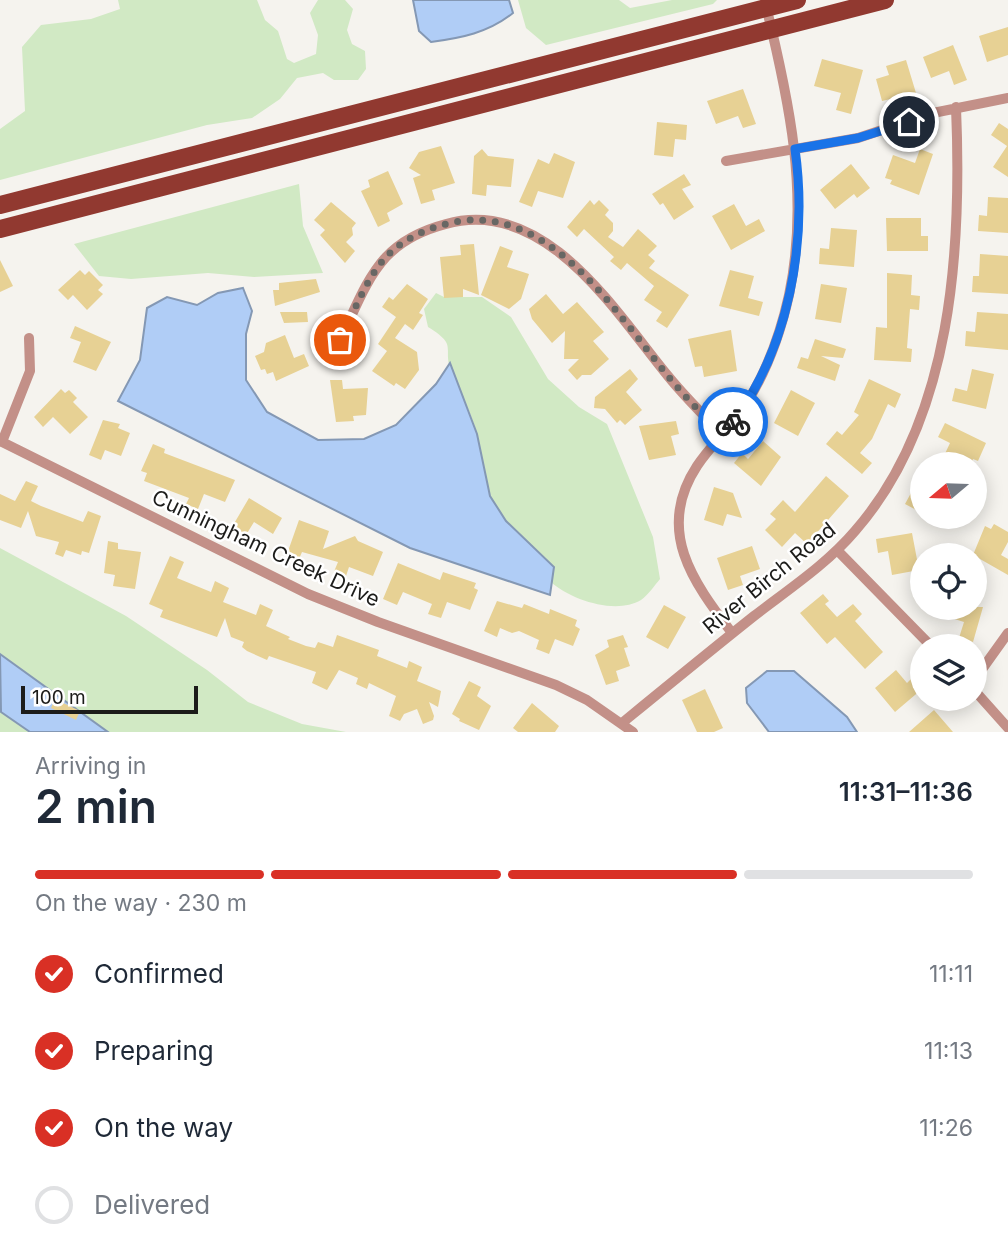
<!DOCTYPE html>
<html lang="en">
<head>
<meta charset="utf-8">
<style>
  body { margin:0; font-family:Inter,sans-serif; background:#f2f2f3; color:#1f2937; height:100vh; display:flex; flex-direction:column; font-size:26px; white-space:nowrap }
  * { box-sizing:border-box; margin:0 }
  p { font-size:23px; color:#747a83 }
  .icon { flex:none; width:38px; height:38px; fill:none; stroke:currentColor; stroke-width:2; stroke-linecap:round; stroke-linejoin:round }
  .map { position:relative; height:732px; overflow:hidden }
  .details { display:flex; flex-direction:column; background:#fff; flex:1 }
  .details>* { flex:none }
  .needle { width:46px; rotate:251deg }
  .fabs { position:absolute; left:910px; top:452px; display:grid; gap:14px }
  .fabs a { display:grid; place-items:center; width:77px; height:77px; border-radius:50%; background:#fff; box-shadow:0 4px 18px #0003; font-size:35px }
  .scale { position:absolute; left:21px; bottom:18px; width:177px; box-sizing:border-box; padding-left:7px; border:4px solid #1c1c1a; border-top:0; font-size:19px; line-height:24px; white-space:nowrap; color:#1c1c1a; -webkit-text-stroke:5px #fff; paint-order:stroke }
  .pin { position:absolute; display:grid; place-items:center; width:60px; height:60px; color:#fff; margin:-30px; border:4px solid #fff; border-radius:50%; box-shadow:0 2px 7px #0007 }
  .courier { position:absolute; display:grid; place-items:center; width:70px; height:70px; margin:-35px; border:5px solid #1a73e8; border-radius:50%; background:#fff; color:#222; box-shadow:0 2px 9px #0007 }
  .head em { font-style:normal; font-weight:600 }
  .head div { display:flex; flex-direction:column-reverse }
  .head { display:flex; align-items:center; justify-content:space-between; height:119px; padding:0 35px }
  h1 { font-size:46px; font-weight:600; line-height:52px }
  .bar { display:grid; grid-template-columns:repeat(4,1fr); gap:10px 7px; align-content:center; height:84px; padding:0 35px }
  .bar i { height:9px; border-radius:5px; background:#e0e1e3 }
  .bar .on { background:#d93025 }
  .bar p { grid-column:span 4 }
  ol { padding:0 35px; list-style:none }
  li { display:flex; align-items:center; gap:21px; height:77px }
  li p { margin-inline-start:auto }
  li .icon { padding:7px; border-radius:50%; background:#d93025; color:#fff; stroke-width:4 }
  li:last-child { color:#747a83 }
  li i { width:38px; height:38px; border:4px solid #e0e1e3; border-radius:50% }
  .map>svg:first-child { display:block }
  .green { fill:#d1e9c4 }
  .water { fill:#b0cdf6; stroke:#8498b4; stroke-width:2 }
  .building { fill:#e7d194 }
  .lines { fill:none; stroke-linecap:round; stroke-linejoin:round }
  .minor { stroke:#c39088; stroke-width:10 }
  .primary { stroke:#913930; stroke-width:18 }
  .done { stroke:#686764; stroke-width:7; stroke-dasharray:0 12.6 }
  .route { stroke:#1a73e8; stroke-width:9 }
  .labels { text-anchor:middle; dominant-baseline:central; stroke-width:5; stroke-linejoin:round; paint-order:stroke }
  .street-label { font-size:21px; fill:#1c1c1a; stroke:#fff }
</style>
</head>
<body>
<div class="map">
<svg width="1008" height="732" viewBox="0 0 1008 732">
  <rect width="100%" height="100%" fill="#f5f3ee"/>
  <path class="green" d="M118,0H257L265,20L278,31L287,59L294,63L316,54L318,35L310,13L318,0H345L353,9L347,30L352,44L365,51L366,69L358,80H334L323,73L297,78L280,99L252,118L207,125L0,180V129L25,111L22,47L41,25L91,19L120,9Z
    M518,0H619L630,8L672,0H717L713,4L546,45L526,28Z
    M299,184L303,226L323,273L254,277L208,273L131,279L99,276L74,244Z
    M436,293L444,297H482L511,317L548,379L579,407L607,424L653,537L660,579C655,585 648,595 641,600C616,615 571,600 551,582L554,567C532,546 501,524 490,494C483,474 482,451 476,431C470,409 459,391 451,371C442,347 459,346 428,327L424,309Z
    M0,548L126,616L207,670L248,702L302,724L346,732H108L0,654Z
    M0,711L1,712L30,732H0Z"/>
  <path class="water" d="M413,0H509L513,13C488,33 461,38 431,42L419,31Z
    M243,288L252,311L246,334V380L267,412L318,440L364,439L396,425L436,384L450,363L477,434L490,496L506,521L554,567L550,595L410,548L118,401L140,360L147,308L167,297L197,305L218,293Z
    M0,654L108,732H30L1,712Z
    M767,671H794L847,717L857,732H769L747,703L746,688Z"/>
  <path class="building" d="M1008,27V55L987,62L979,36Z
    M953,45L967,80L954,85L949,71L931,78L923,57Z
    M822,59L863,70L851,114L836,110L841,93L814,86Z
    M906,60L916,93L882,101L876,79L889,75L886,66Z
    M743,89L756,124L743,128L738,116L716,124L707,101Z
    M657,122L687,125L686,140L675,139L673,157L654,155Z
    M999,123L1008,129V177L993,167L1007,146L991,135Z
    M441,146L455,183L432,190L435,200L421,204L413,178L421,175L409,168L419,152Z
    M482,149L488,156L514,159L511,187L487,185L486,196L472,194L474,156Z
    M920,149L933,154L919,195L890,184L892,180L885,178L893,155L915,163Z
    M554,153L575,162L563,198L538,191L532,207L519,202L538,159L549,164Z
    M851,164L870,188L857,198L854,194L835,209L820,190Z
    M388,171L403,204L387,213L390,221L378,227L361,191L370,187L368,180Z
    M684,174L691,185L682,189L694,207L674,220L663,203L660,205L652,194Z
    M988,197L1008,198V233L978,231L979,215L987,216Z
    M590,200L594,205L599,200L609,210L605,215L613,223V231L608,237L623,247L638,229L657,246L648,255L655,261L649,268L689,295L667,328L656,321L662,312L644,300L654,286L627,263L621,270L610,261L614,257L584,229L577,237L567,227Z
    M331,202L356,223L352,228L353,235L346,242L355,251L345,263L320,235L325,230L314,220Z
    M734,204L746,226L759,219L765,231L731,250L712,216Z
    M886,218H921V236H928V251H887Z
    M831,228L857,230L854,267L819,264L820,248L829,249Z
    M474,244L479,295L463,289V297L444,298L440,257L461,255L460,245Z
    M500,246L513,251L507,267L529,274L521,299L509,309L481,295Z
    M980,254L1008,256V294L972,292L973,276H979Z
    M0,260L13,286L0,292Z
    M80,270L85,275L89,271L103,285L98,290L103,294L87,310L73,295L68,300L58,290Z
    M730,270L754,276L748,298L763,302L759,316L719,306Z
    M887,273L912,275L911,295L920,296L919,310L910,309L907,348L912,349L911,362L874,360L876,327L887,328Z
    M316,279L320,292L275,306L273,290H279V283Z
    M407,284L428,299L419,313L423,315L413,330L405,324L395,338L417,352L419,370L405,389L396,383L394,386L372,371L387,351L378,344L396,317L382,307L389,297L393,300Z
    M821,284L847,288L841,323L815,319Z
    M546,294L563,314L577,302L604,332L593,341L609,359L591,375H582L577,380L568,370L579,359H564L565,331L552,343L532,319L529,309Z
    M280,312H307L308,322L284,323Z
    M977,312L1008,314V350L965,346L966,331L975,332Z
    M75,326L111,342L96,371L73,362L81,342L70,338Z
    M731,330L737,371L704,377L702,366L695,367L688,339Z
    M285,335L294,358L304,354L309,366L276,381L273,372L267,374L265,369L261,370L255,356L264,352L266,343Z
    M815,339L846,349L843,358L821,356L840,365L835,381L797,368L801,357L808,359Z
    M630,369L638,379L626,392L642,410L625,425L620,420L617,423L605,409L594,408L595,397Z
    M972,369L994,374L986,409L952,401L955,388L967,391Z
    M869,379L901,394L895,408L888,404L872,439L860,453L872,463L862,474L826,444L837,431L842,435L859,415L854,412Z
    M330,380H342L343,389L368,388L366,415L353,416L354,421L336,422Z
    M61,389L65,393L69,390L77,398L73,402L88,417L70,434L53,417L43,427L34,417Z
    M791,390L815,403L798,436L774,423Z
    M103,420L120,424L118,428L130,433L121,456L105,450L101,460L89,455Z
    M676,421L679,434L671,436L676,455L649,460L639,426Z
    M945,423L986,443L978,461L973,459L971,464H949L942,460L950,443L938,437Z
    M763,441L781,457L761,486L734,463L742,453L748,459Z
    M153,444L165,449L164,453L235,480L225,502L204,494L198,509L186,504L189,498L144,481L147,473L141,471Z
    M826,476L849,496L807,544L795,533L782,547L765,530L776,519L770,514L783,500L795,512Z
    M26,481L38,486L31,501L41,506L83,522L88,511L101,516L89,553L82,551L81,555L66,550L63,557L55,554L59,542L36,536L28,511L21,528L0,520V494L15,501Z
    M714,487L733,493L742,518L727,514L723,526L704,520Z
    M911,493L922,499V513L905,504Z
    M249,498L282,518L273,534L254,522L246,535L232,527Z
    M299,520L329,531L323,549L355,536L358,541L383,552L373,576L349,567L345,579L333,574L338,562L302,552L299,559L287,554Z
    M994,524L1008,532V542L1001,555L1008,559V575L973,555L985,526L991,529Z
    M912,533L919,570L892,575L888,551L878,553L876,539Z
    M108,541L118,543V549L141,552L135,589L113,586L115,575L104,573Z
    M752,546L760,569L740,576L743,585L728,590L717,558Z
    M170,556L184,562L177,578L211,592L215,581L229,588L223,602L256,615L260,604L273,610L266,626L290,637L288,639L306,646L315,648L318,642L333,647L337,635L379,650L377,656L407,668L409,661L422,667L417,681L441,691L438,707L429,702L434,716L433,720L423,724L417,709L404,714L400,721L389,716L396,696L369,683L367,689L356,684L358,678L339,670L327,690L312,683L316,672L269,656L267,660L247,651L242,647L244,642L231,637L225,618L217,637L160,617L163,610L149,604Z
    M398,563L440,580L443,572L476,583L474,588L478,590L470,610L447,602L441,618L428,614L432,604L403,592L397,605L383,599Z
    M823,594L829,601L825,604L837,617L853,604L862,614L855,621L883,652L865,669L835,637L827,644L800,613Z
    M497,601L522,608L524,604L549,614L550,609L577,620L575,626L580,629L573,646L555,639L549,654L536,649L539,640L519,631L512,633L500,628L497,637L484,631Z
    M664,605L686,617L668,649L646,637Z
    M944,607H983L973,642L959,638L964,622L942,615Z
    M623,635L628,647L624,648L630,666L616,671L619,681L606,685L595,655L609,647L607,640Z
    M896,670L907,683L915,675L922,683V689L895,712L875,688Z
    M469,681L481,687L477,696L491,706L479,730L459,721L460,719L452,714Z
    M705,689L723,728L714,732H697L682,700Z
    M55,699L80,711L76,720L51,708Z
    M532,703L559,726L555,732H518L513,728Z
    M934,710L953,732H909Z"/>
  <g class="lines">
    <path class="minor" d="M726,161L858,138L933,113L1008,98
      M340,340C354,312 365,280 386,257C402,240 423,230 446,224C546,196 616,313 668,376C685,397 704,416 723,435
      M0,441L308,594L378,622L556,685L587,700L633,732
      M2,442L30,371L29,338
      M837,550L931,646
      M732,633C693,582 655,530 697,466C712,443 735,424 749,399C768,368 781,331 789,295C810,196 789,99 765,2
      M975,679L1008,633
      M975,691L1008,728
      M622,723C666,687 710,651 754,616C789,589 827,564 855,531C953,419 962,248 956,107"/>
    <path class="primary" d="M0,205L797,0
      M0,229L885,0"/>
  </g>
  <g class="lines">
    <path class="done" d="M340,340C354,313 365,280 386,257C402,240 423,230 446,224C546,197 615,312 668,376C685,397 704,416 723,435L733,422"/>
    <path class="route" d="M733,422C789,348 808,241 795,149L858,138L909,122"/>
  </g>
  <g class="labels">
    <g class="street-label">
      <text transform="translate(266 548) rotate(25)">Cunningham Creek Drive</text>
      <text transform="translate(769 578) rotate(-39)">River Birch Road</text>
    </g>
  </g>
</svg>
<div class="fabs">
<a><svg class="needle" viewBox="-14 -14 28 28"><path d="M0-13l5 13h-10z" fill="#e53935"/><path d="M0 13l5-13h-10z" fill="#747a83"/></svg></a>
<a><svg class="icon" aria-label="locate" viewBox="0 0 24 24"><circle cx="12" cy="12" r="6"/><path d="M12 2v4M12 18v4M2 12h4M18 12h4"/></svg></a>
<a><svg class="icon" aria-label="layers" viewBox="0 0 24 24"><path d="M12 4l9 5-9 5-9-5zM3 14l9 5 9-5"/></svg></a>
</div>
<div class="scale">100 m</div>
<div class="pin" style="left:340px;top:340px;background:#ea580c"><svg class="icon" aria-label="bag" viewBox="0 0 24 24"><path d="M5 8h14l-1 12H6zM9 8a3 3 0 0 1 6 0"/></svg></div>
<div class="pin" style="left:909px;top:122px;background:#1f2937"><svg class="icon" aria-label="home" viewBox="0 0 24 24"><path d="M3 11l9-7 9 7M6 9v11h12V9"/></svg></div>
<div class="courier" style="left:733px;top:422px"><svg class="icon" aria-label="bike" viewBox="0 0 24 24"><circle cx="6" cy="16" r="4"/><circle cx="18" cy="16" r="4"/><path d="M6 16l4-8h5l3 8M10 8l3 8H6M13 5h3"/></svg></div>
</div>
<section class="details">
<div class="head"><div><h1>2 min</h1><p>Arriving in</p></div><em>11:31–11:36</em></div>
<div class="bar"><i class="on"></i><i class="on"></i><i class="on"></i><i></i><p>On the way · 230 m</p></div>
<ol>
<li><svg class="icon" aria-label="check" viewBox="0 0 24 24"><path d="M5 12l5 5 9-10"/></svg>Confirmed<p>11:11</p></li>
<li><svg class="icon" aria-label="check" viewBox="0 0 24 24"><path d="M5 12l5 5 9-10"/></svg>Preparing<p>11:13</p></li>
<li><svg class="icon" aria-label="check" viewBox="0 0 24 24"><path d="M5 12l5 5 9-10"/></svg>On the way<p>11:26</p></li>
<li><i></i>Delivered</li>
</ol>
</section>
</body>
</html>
